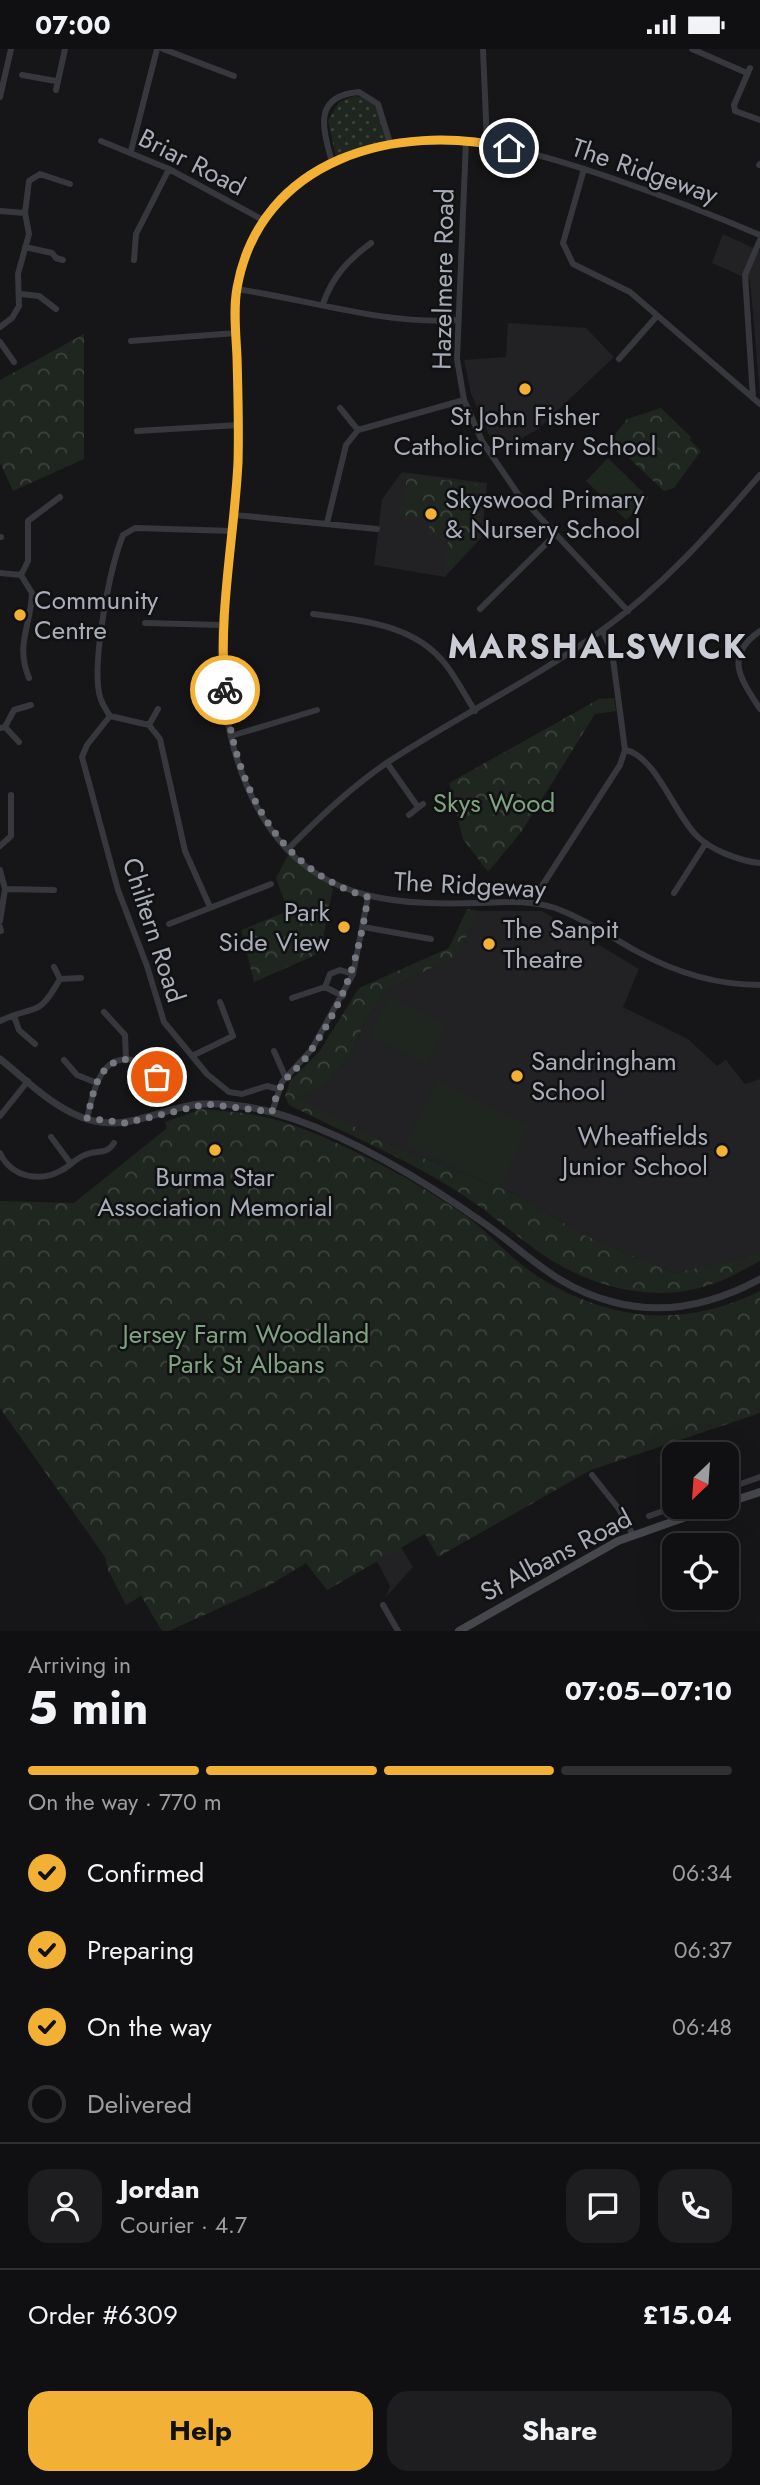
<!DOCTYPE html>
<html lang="en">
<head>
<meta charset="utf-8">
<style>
  body { margin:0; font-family:Jost,sans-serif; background:#1e1e20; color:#f1f3f6; height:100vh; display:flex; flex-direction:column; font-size:26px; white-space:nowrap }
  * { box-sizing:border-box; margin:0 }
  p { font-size:23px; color:#9c9d9f }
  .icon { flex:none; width:38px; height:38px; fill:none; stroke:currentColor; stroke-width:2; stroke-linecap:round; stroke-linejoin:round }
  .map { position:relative; height:1582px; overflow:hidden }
  .drawer { display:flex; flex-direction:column; background:#101012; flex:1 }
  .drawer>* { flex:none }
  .needle { width:46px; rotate:205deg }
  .fabs { position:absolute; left:662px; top:1393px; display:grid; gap:14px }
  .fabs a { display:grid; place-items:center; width:77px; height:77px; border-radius:14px; background:#101012; box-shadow:0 7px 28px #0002,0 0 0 2px #303032; font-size:35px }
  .pin { position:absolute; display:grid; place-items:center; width:60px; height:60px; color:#fff; margin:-30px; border:4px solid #fff; border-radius:50%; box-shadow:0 2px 7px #0007 }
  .courier { position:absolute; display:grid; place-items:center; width:70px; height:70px; margin:-35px; border:5px solid #f2b134; border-radius:50%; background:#fff; color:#222; box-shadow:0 2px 9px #0007 }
  .head em { font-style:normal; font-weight:700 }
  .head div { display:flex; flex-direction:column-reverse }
  .head { display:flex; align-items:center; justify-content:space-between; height:119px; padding:0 28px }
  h1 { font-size:46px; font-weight:700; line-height:52px }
  .bar { display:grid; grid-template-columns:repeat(4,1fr); gap:10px 7px; align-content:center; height:84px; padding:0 28px }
  .bar i { height:9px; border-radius:5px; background:#303032 }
  .bar .active { background:#f2b134 }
  .bar p { grid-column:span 4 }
  .line { display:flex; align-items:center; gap:18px; padding:0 28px; border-top:2px solid #303032 }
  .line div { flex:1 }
  .round { display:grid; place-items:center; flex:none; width:74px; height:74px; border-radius:21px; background:#1e1e20 }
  ol { padding:0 28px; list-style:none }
  li { display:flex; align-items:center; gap:21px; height:77px }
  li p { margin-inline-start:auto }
  li .icon { padding:7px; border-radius:50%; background:#f2b134; color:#111; stroke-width:4 }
  li:last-child { color:#9c9d9f }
  li i { width:38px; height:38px; border:4px solid #303032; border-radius:50% }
  .cta { display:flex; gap:14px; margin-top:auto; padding:14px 28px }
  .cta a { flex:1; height:80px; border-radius:21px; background:#f2b134; color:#111; font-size:28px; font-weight:700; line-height:80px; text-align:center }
  .cta a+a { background:#1e1e20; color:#f1f3f6 }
  .status { display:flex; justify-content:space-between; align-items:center; height:49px; padding:0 35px; background:#101012; direction:ltr }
  .status svg { height:19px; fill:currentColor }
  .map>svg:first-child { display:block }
  .built { fill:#222225 }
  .grass { fill:url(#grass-dots) }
  .forest { fill:url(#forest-crowns) }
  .pitch { fill:#1e261f }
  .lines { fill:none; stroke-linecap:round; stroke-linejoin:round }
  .minor { stroke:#37383d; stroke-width:6 }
  .tertiary { stroke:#37383d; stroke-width:7 }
  .secondary { stroke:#45474d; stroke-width:8 }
  .done { stroke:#757880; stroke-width:7; stroke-dasharray:0 12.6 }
  .route { stroke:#f2b134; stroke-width:9 }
  .poi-dot { fill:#f2b134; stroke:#111113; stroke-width:2.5 }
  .labels { text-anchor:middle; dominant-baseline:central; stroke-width:5; stroke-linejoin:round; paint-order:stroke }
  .street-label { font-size:26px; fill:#a8adb8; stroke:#111113 }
  .poi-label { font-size:26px; fill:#a8adb8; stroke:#111113; text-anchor:start }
  .park-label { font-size:26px; fill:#7fa381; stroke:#111113 }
  .district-label { font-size:33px; font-weight:bold; letter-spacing:2px; fill:#c9ccd4; stroke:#111113 }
</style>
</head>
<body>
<div class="status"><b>07:00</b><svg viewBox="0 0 49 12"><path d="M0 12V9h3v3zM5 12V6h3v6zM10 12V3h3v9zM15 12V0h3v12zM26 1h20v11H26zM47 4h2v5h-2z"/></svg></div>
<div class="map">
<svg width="760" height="1582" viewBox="0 0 760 1582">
  <defs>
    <pattern id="grass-dots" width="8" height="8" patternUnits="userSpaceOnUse" patternTransform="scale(1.75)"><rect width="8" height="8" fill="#1e261f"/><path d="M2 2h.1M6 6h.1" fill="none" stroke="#3c433d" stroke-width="1.8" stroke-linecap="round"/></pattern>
    <pattern id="forest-crowns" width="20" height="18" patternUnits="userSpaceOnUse" patternTransform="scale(1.75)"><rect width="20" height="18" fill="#1e261f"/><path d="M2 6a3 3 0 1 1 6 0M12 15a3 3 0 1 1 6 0" fill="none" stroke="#3c433d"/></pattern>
  </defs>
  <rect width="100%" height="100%" fill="#161618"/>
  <path class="built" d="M723,185L760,202V347L750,231L712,214Z
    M508,274L586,279L614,308L538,380L497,404L471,345L464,311L506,308Z
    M402,423L487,434L482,488L445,528L374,516L382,450Z
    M479,862H542L639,920L623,958L688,990L717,1017L726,1011L745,1035L760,1030V1205L675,1224L584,1186L513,1144L395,1098L296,1049L326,1037L353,1002L363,976L389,939L457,907Z
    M401,1498L413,1518L386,1548L390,1537L377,1512Z"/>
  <path class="grass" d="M354,47L362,48L377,58L387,91L336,108L328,72L339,53Z"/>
  <path class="forest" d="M84,285V410L13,442L0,414V331Z
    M661,359L691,388L690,391L701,402L674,439L664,442L629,409L605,399L627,370Z
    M407,426L483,436L477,468L481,469L479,488L445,524L448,492L444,487L428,485L430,471L397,465L398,460L405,455L422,461L404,454Z
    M614,649L616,662L595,665L522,782L488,823L463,790L449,734L599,650Z
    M289,804L333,839L320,904L254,933L241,881L288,862L276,829Z
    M467,860L479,862L457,907L389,939L363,976L353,1002L326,1037L297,1049L395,1098L513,1144L584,1186L675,1224L760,1205V1212C744,1220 729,1230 712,1235C651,1257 582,1236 532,1198C506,1179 483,1158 455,1141C403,1108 345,1084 289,1056L285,1047L290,1032L319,1003L359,939L449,899Z
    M202,1060C221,1062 241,1063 260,1067C303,1075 368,1108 406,1129C426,1141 446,1153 465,1166C489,1184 509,1208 534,1225C607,1272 681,1281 760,1242V1364L591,1421L438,1508L425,1485L327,1541L306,1514L270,1536L169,1582H162L141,1547L126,1556L108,1521L105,1508L0,1359V1152L74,1154L167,1079L165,1073Z"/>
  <path class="pitch" d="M608,409L649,449L626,471L586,432Z
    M388,948L446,976L428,1015L369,987Z
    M436,1032L529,1076L500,1139L406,1096Z"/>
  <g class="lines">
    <path class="minor" d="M163,0L234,27
      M483,0L487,94
      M692,0L747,24
      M750,19L734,56L735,62L760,71
      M22,26L56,32
      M56,41L65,0
      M0,48L11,0
      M101,92L169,120L263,171
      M466,92L457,310L464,351L482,392L518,445L628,562
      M131,102L157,0
      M332,113C323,80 312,47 359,43L378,55L390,94
      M759,116L760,115
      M584,120L563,194L573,215L630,243L760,355
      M0,162L25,164
      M760,186C713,166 666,148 617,131C517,97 393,58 301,135C274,157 252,181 243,216C228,268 240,323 239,377C239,405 237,434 235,462C233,498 225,535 222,572C216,644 232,732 278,790C329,854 404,856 480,854C505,853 531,851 555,859C585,870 611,888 638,903C675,923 718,936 760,936
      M25,198L52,204L56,209L63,211
      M134,211L136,185L169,120
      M237,240C310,251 384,276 458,271
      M21,245L39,247L56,260
      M323,255C332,228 348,211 371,194
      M0,278L12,269L19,257L18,225L29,185L25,164L29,132L40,125L70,135
      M131,292L236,284
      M0,293L14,313
      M619,310L657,267
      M753,349L745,226L760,191
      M340,359L358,381
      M137,382L239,376
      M235,466L377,480
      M327,474L346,396L358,381L464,351
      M0,488H1
      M0,524L21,526L32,544C31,577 15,595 29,629
      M21,526L28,512V472L60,448
      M480,560L555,486
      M313,565C360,571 415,575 446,616C457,630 465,647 475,662
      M145,574L222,576
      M760,582C723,608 741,630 760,660
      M110,667L87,696L82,708L118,841L147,917L164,973L207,1025L229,1043L242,1045L267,1037L278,1040
      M149,676L158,660
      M5,678L19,693
      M0,679L5,678L14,661L31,656
      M231,687L317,661
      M625,701C655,706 674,764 696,786C710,801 740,812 760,814
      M387,714L418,758
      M409,766L423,755
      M0,797L11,787V746
      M288,800C319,769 351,738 388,713C458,667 533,631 601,582C662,538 711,483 760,426
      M0,821L5,840L0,872
      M5,840L54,841
      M674,844L706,794
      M538,855L542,837L620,716L625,701L612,602L602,581
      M210,858L185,802L160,690L149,676L110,667C106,661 102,655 100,648C91,615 110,518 123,486L135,479L233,482
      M169,875L271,835
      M0,878L1,882
      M363,878L431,890
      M60,930L81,929
      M343,947L325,938L330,925L340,921L353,925
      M292,949L325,938
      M104,963L125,986L126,1010
      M14,967L19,981L35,995
      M0,972C37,954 37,971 60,930L54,918
      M274,1002L285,1027
      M192,1007L233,987L220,953
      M64,1011L77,1026L97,1034
      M272,1063L282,1033L312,1000L353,925L368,848
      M0,1067L28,1032
      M87,1069C91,1055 93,1039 101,1026C118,997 152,1012 161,1038
      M51,1088L71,1115
      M0,1104C11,1128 40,1134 62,1121C70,1117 76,1109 85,1106C96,1100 106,1107 114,1094
      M592,1426L619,1460L633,1486
      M726,1440L760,1428
      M649,1467L675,1458
      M383,1556L398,1582"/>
    <path class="tertiary" d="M0,1010C23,1028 45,1051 72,1064C121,1089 153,1060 200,1055C230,1053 266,1060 294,1070C363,1094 429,1135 488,1177C531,1208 558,1239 613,1253C665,1267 714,1255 760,1230"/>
    <path class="secondary" d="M726,1454L760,1443
      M459,1582L618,1492L714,1458"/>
  </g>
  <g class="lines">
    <path class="done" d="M157,1028C144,1007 115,1003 101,1026C93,1038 91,1055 87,1069L125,1074L207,1055L272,1063C281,1022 293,1030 312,1000C347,947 358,910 368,848C275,821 233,732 225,641"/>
    <path class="route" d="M225,641C218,565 234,490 238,414C239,378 238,343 237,308C236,285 233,261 237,239C260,109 397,73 509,99"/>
  </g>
  <g class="poi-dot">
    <circle cx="525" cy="340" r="7"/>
    <circle cx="431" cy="465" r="7"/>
    <circle cx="20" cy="566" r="7"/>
    <circle cx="344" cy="878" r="7"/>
    <circle cx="489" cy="895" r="7"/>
    <circle cx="517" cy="1027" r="7"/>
    <circle cx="215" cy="1101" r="7"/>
    <circle cx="722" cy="1102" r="7"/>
  </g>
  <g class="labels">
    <g class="street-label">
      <text transform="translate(192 113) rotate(27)">Briar Road</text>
      <text transform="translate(645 122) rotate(19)">The Ridgeway</text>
      <text transform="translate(443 230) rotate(-89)">Hazelmere Road</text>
      <text transform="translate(470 836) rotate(3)">The Ridgeway</text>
      <text transform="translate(154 881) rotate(72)">Chiltern Road</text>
      <text transform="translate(556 1506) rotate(-28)">St Albans Road</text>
    </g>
    <g class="poi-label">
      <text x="525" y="367" text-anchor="middle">St John Fisher<tspan x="525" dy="30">Catholic Primary School</tspan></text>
      <text x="445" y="450">Skyswood Primary<tspan x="445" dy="30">&amp; Nursery School</tspan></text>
      <text x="34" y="551">Community<tspan x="34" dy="30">Centre</tspan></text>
      <text x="330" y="863" text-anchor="end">Park<tspan x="330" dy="30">Side View</tspan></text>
      <text x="503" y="880">The Sanpit<tspan x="503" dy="30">Theatre</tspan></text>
      <text x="531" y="1012">Sandringham<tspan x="531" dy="30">School</tspan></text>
      <text x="708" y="1087" text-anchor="end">Wheatfields<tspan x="708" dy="30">Junior School</tspan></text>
      <text x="215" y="1128" text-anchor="middle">Burma Star<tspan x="215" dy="30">Association Memorial</tspan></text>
    </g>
    <g class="park-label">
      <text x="494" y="754">Skys Wood</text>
      <text x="246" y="1285">Jersey Farm Woodland<tspan x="246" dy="30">Park St Albans</tspan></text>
    </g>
    <g class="district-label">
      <text x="598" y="597">MARSHALSWICK</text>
    </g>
  </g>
</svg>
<div class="fabs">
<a><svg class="needle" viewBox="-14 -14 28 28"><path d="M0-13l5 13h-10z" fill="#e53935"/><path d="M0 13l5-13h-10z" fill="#9c9d9f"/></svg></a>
<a><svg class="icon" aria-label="locate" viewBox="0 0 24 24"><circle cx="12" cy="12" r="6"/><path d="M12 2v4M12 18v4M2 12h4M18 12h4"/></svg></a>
</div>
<div class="pin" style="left:157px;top:1028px;background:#ea580c"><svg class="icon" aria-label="bag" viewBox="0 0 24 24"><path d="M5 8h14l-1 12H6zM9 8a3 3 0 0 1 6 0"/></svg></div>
<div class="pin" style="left:509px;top:99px;background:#1f2937"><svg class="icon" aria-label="home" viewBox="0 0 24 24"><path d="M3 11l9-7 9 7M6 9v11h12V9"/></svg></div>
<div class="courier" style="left:225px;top:641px"><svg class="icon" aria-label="bike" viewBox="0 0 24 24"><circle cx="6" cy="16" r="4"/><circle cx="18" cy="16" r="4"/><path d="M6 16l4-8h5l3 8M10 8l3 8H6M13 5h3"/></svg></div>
</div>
<section class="drawer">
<div class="head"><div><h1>5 min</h1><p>Arriving in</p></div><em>07:05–07:10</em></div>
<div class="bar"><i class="active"></i><i class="active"></i><i class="active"></i><i></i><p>On the way · 770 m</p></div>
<ol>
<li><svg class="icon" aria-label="check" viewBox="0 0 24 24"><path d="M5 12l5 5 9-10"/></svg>Confirmed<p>06:34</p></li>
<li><svg class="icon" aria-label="check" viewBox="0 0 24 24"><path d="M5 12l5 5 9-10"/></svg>Preparing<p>06:37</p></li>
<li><svg class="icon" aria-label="check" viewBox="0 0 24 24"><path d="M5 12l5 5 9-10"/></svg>On the way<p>06:48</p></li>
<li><i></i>Delivered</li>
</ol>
<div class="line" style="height:126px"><a class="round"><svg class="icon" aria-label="person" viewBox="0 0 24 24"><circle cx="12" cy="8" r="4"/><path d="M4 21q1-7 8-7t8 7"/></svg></a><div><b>Jordan</b><p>Courier · 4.7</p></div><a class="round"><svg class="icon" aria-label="chat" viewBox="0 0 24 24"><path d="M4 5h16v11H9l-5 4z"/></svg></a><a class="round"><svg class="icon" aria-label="phone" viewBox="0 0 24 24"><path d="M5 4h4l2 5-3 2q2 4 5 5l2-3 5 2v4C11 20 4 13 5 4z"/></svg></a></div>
<div class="line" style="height:91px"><div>Order #6309</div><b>£15.04</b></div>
<div class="cta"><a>Help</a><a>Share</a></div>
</section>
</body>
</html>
